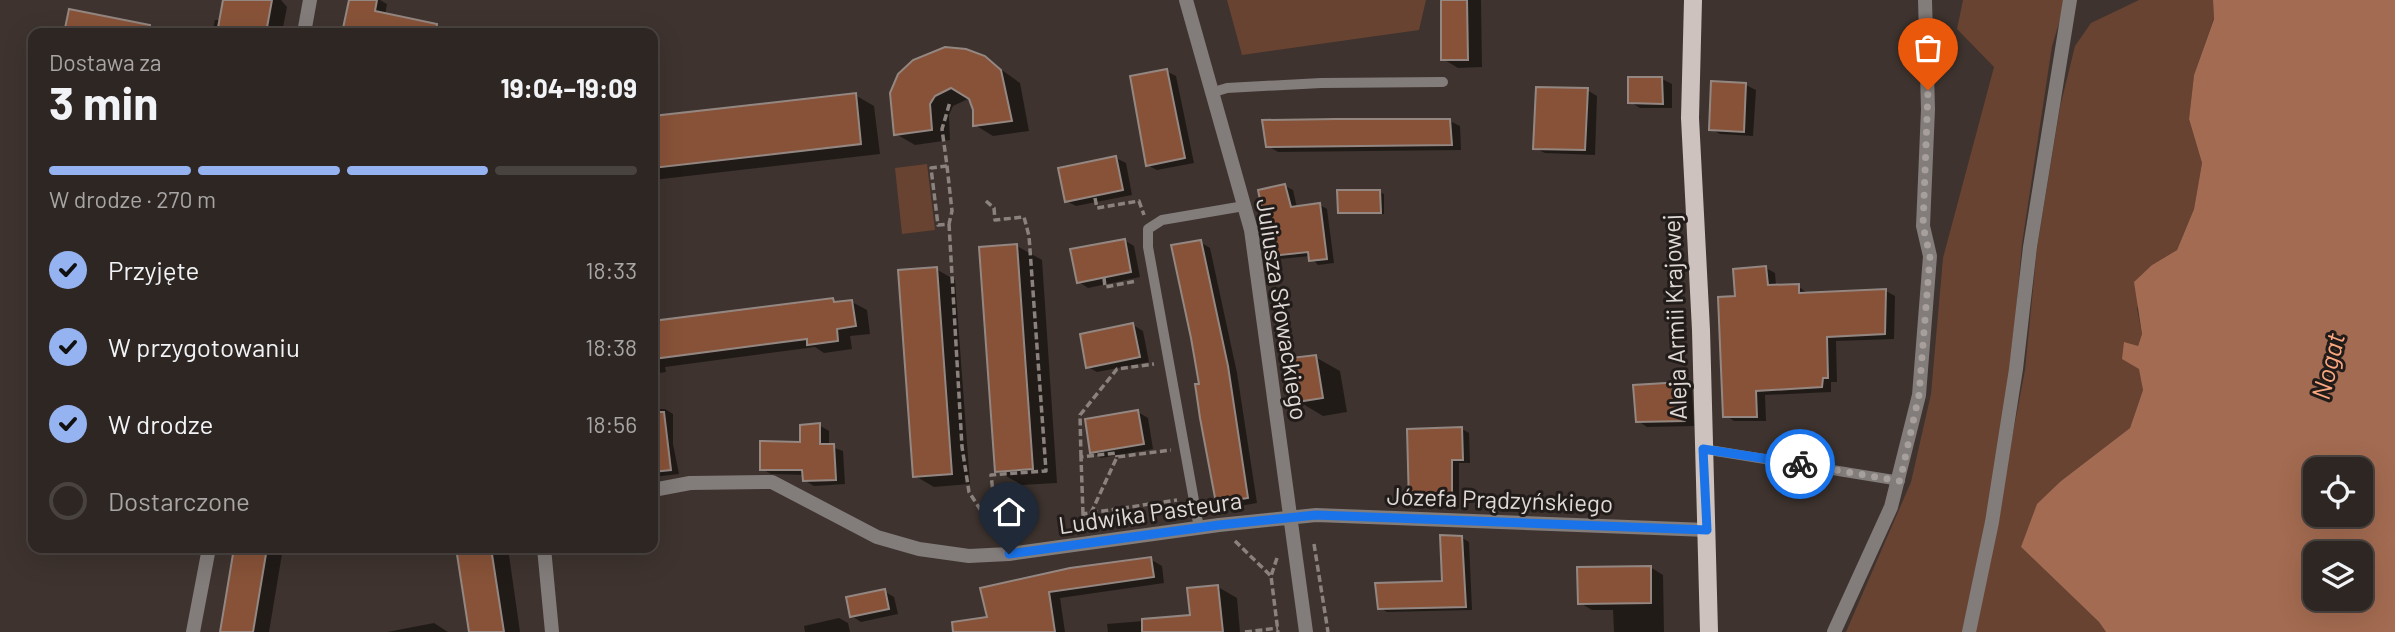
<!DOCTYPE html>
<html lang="pl">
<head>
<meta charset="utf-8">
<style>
  body { margin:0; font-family:Barlow,sans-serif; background:#3a322f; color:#f1f3f6; height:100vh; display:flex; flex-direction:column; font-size:26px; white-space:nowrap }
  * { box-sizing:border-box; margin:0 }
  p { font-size:23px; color:#a7a5a5 }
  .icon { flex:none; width:38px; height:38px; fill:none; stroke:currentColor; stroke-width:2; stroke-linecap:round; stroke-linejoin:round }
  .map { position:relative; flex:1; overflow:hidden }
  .drawer { position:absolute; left:28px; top:28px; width:630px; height:525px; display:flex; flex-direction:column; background:#2e2622; border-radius:14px; box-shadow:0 7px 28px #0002,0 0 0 2px #494340 }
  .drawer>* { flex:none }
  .fabs { position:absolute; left:2303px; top:457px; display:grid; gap:14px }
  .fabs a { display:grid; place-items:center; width:70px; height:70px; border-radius:14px; background:#2e2622; box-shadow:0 7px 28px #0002,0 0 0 2px #494340; font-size:35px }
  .pin { position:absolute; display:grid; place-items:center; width:60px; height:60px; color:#fff; margin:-72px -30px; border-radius:50% 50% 50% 0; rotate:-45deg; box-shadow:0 0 7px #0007 }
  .pin .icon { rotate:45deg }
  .courier { position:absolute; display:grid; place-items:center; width:70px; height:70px; margin:-35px; border:5px solid #1a73e8; border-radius:50%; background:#fff; color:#222; box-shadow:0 2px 9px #0007 }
  .headline em { font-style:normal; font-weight:700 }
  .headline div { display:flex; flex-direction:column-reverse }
  .headline { display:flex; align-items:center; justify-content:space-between; height:119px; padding:0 21px }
  h1 { font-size:46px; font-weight:700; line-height:52px }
  .bar { display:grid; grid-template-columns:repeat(4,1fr); gap:10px 7px; align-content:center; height:84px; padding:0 21px }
  .bar i { height:9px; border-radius:5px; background:#494340 }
  .bar .selected { background:#95b2f1 }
  .bar p { grid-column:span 4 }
  ol { padding:0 21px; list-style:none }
  li { display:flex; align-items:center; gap:21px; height:77px }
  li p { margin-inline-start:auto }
  li .icon { padding:7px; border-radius:50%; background:#95b2f1; color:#111; stroke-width:4 }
  li:last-child { color:#a7a5a5 }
  li i { width:38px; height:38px; border:4px solid #494340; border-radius:50% }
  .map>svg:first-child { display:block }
  .green { fill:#684332 }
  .water { fill:#a36b51; fill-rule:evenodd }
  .shadow { fill:#0007 }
  .building { fill:#875238; stroke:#948782; stroke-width:2 }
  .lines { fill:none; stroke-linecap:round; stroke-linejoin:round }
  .path { stroke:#8b827e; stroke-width:3.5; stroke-dasharray:7 3.5; stroke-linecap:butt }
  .lane { stroke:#827c7a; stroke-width:10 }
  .street { stroke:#827c7a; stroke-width:14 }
  .primary { stroke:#cdc2bd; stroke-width:18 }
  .done { stroke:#a79f9b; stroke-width:7; stroke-dasharray:0 12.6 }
  .route { stroke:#1a73e8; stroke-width:9 }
  .labels { text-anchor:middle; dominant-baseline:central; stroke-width:6; stroke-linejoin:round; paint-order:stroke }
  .street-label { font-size:24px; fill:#e0d9d6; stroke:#211c1a }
  .water-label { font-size:26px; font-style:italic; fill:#fba881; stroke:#211c1a }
</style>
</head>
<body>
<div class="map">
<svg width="2395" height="632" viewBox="0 0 2395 632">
  <rect width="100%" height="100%" fill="#3e332e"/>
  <path class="green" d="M1227,0H1426L1419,30L1242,55Z
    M1963,0H2066L2052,46L2022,244L2011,368L1988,520L1965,632H1846L1911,482L1931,394L1943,258L1994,67L1957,29Z
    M2139,0H2213L2214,18L2194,75L2189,119L2202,163L2194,209L2177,250L2152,265L2137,308L2142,334L2138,346L2143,390L2130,428L2061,481L2021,547L2099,622L2106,632H1975L2025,370L2037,248L2060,107L2075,46L2091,23Z
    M927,164L935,230L902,234L895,168Z"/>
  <path class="water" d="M2213,0H2395V632H2106L2099,622L2021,547L2037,504L2061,481L2130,428L2143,390L2139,369L2122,359L2124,342L2138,346L2142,334L2134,282L2152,265L2177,250L2194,209L2202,163L2189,119L2194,75L2214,19ZM2315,469H2361V514H2315ZM2315,553H2361V598H2315Z"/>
  <path class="shadow" d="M225,0H281L287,7L282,33H212L215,20H221Z
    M351,0H380L387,4L385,15L418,26L417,33H344Z
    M1443,0H1481L1482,67L1458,68L1443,59Z
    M70,11L169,30L174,33H66Z
    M985,58L1020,83L1029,131L993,136L975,125V109L970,98L953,106L949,115L950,140L915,145L896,134L914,61Z
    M1166,71L1176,76L1194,163L1157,170L1147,165L1135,105Z
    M1662,79L1672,84V108H1640L1630,102Z
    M1746,85L1756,90L1753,136L1720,134L1711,129Z
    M1587,90L1597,96L1595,155L1545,153L1535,148Z
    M855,95L874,106L880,154L653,180V118Z
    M1450,121L1460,126L1461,150L1278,152L1268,146Z
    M1116,158L1126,163L1132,195L1076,206L1066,201Z
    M1285,186L1293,190L1297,208L1320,205L1327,209L1334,263L1318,265L1310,256L1280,259L1272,255Z
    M1380,192L1384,194V214L1340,212Z
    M1124,240L1134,246L1140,277L1088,288L1079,282Z
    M1200,242L1210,248L1237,373L1257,503L1228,508L1218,502L1201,385Z
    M1017,246L1042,260L1057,483L1022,485L997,471Z
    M1766,268L1775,273L1776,286H1798L1808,294L1886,291L1895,296L1894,339L1836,341L1837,382H1831V392L1765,395L1766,421H1734L1725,415L1736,298Z
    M936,269L955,280L970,484L934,487L915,476Z
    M833,300L839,304L852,302L867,310L870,334L850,336L852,349L824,353L815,347L665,367L666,372L653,374V322Z
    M1133,325L1143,331L1149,362L1097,372L1088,367Z
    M1315,357L1340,371L1347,412L1323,416L1298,401Z
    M1682,384L1692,390L1694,426L1647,427L1638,421Z
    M653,409H665L673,414V444L679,474L653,477Z
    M1138,412L1148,418L1153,449L1101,458L1092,452Z
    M819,425L829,431V446L843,451L845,484L814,486L804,480V475L771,474L762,469L802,443Z
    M1462,429L1469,433L1470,463H1459V508L1418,507L1411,503Z
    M1462,538L1469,542L1472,610L1387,612L1380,608L1443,583Z
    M236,548H283L269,632H222Z
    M459,548H508L520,632H471Z
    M1150,559L1162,566L1164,583L1060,598L1065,632H988L982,589Z
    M1650,567L1663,575L1664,632H1614L1613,610H1592L1580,603Z
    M1218,587L1237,598L1240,632H1108L1107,624L1192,617Z
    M884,591L894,597L898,614L861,622L852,616Z
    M839,618L848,623L850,632H805L804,626Z
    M434,623L448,632H387Z"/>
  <path class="building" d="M223,0H272L266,33H217Z
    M349,0H377L375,11L437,24L436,33H342Z
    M1441,0H1467L1468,60H1441Z
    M69,9L150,25L149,33H64Z
    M945,47L966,49L985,56L1001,70L1012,121L973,126V110L969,99L951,88L935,96L930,104L932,130L894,135L890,93L898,74L913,60Z
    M1167,69L1185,158L1146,166L1130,76Z
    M1628,77H1662L1663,104L1628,103Z
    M1711,81L1746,83L1744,132L1709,130Z
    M1536,87L1588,88L1585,150L1533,149Z
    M856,93L861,144L653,168V116Z
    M1336,119H1450L1452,145L1266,147L1262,120Z
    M1116,156L1123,190L1065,202L1058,168Z
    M1285,184L1291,207L1320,203L1327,259L1309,261L1308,252L1271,256L1258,190Z
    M1337,190H1380L1381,213H1338Z
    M1125,239L1131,272L1077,283L1070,249Z
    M1201,240L1228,366L1248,498L1216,503L1200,418L1195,384H1199L1191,338L1171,245Z
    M1017,244L1033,469L995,472L979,247Z
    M1766,266L1768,285L1799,284V293L1886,289L1885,334L1827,337L1828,378H1823L1822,387L1756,391L1757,417H1723L1718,297L1735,296L1733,269Z
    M937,267L952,474L913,477L898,270Z
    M833,298L834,302L852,300L856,326L837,329L838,341L807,345V339L653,359V321Z
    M1133,323L1140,357L1086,368L1080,334Z
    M1316,355L1323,398L1297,402L1290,358Z
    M1682,382L1685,421L1636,422L1633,385Z
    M1138,410L1144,444L1090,453L1085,419Z
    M653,412H664L671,470L653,472Z
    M820,423V444H834L836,480L803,481L802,470H760V441L800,442V425Z
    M1462,427L1463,460H1452V505L1409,504L1407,429Z
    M1440,535L1462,536L1466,607L1378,609L1375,583L1442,581Z
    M234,548H267L253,632H220Z
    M456,548H491L504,632H469Z
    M1151,557L1154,577L1049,592L1055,632H953L952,622L987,617L980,588L1070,568Z
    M1651,566V603L1578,604L1577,567Z
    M1218,585L1223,632H1142V619L1190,615L1187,588Z
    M885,589L889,609L850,617L846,597Z"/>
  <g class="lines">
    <path class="path" d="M947,166L952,211L949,224L938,225L931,168L947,166L942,129L950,102
      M1095,198L1097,208L1139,201L1144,215
      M986,201L994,208L995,220L1024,217L1029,236L1046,471L991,475L994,500L989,523
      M949,224L962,447L969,492L989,523
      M1104,278L1105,287L1137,281
      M1081,457L1080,415L1117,369L1154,364
      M1091,513L1117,457L1171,450
      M1083,514L1081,457L1116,453L1117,457
      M1084,527L1083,514L1177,500
      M1235,541L1271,576
      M1314,544L1328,632
      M1277,558L1271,576L1278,632
      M1245,632L1278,628"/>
    <path class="lane" d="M1214,92L1227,88L1321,83L1443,82
      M1703,449L1900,481
      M1199,528L1148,247V229L1162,220L1244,206"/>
    <path class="street" d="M1186,0L1251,230L1306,632
      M304,33L310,0
      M653,490L690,483L772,482L877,537L919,549L969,556L1009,554L1219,525L1316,515L1707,530
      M544,548L552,632
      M193,632L209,548
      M1834,632L1891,507L1919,395L1930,256L1923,226L1928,109L1925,0
      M1969,632L1992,522L2016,369L2030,247L2070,0"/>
    <path class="primary" d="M1693,0L1690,118L1701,330L1709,632"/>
  </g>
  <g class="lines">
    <path class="done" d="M1800,464L1900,481L1919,395L1930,256L1923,226L1928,90"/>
    <path class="route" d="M1009,554L1219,525L1316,515L1707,530L1703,449L1800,464"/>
  </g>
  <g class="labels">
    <g class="street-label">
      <text transform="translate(1283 309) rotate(81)">Juliusza Słowackiego</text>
      <text transform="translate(1674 317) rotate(-92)">Aleja Armii Krajowej</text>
      <text transform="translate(1500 499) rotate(2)">Józefa Prądzyńskiego</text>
      <text transform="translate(1150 512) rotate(-8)">Ludwika Pasteura</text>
    </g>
    <g class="water-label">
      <text transform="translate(2327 366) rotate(-76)">Nogat</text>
    </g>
  </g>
</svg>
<div class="fabs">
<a><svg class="icon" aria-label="locate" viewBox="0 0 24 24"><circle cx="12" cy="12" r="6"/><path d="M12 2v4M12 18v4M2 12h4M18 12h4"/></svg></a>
<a><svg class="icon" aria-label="layers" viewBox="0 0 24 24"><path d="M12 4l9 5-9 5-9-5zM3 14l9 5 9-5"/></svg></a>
</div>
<div class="pin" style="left:1928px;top:90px;background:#ea580c"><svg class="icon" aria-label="bag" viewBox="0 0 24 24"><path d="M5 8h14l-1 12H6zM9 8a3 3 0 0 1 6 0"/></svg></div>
<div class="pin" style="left:1009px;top:554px;background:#1f2937"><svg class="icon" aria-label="home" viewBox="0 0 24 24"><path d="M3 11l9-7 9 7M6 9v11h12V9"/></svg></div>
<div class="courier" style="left:1800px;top:464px"><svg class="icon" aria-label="bike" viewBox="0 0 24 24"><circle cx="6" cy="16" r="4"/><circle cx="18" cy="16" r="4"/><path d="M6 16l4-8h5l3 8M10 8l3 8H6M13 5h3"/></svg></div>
<section class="drawer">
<div class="headline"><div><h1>3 min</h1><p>Dostawa za</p></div><em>19:04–19:09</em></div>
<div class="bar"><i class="selected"></i><i class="selected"></i><i class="selected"></i><i></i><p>W drodze · 270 m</p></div>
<ol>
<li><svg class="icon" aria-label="check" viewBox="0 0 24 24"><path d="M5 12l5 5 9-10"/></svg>Przyjęte<p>18:33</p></li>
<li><svg class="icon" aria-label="check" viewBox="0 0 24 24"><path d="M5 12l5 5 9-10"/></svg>W przygotowaniu<p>18:38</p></li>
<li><svg class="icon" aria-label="check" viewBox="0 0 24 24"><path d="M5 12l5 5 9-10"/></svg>W drodze<p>18:56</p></li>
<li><i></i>Dostarczone</li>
</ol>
</section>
</div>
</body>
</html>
